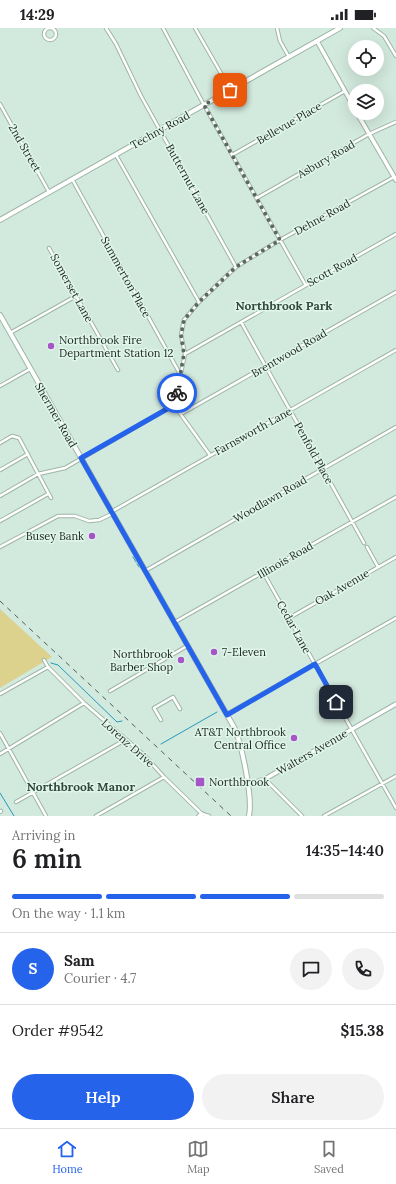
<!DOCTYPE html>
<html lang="en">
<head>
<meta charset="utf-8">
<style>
  body { margin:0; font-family:Lora,serif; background:#f2f2f2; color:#202124; height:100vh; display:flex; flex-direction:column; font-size:15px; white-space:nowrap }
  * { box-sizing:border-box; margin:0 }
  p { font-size:13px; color:#757577 }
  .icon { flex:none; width:22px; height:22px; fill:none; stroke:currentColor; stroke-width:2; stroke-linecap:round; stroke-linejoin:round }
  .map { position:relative; height:788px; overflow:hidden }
  .sheet { display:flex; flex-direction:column; background:#fff; flex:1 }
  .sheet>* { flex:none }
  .controls { position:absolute; left:348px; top:12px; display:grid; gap:8px }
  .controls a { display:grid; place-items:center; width:36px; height:36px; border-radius:50%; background:#fff; box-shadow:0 4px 16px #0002; font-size:20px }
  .pin { position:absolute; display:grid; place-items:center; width:34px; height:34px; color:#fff; margin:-17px; border-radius:8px; box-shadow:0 2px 6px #0006 }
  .courier { position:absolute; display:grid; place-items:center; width:40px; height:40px; margin:-20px; border:3px solid #2563eb; border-radius:50%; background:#fff; color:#222; box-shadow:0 1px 5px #0007 }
  .head em { font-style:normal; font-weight:600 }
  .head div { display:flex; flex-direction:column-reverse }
  .head { display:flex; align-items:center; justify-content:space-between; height:68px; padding:0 12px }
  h1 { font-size:26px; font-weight:600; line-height:30px }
  .bar { display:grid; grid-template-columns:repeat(4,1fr); gap:6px 4px; align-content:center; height:48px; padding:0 12px }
  .bar i { height:5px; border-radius:3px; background:#e0e0e0 }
  .bar .active { background:#2563eb }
  .bar p { grid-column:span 4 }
  .line { display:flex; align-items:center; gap:10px; padding:0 12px; border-top:1px solid #e0e0e0 }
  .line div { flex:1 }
  .round { display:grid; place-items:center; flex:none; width:42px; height:42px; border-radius:21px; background:#f2f2f2 }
  .cta { display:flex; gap:8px; margin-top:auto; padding:8px 12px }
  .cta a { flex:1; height:46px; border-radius:24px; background:#2563eb; color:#fff; font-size:16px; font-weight:600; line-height:46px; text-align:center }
  .cta a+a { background:#f2f2f2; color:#202124 }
  .status { display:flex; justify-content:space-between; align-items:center; height:28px; padding:0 20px; background:#fff; direction:ltr }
  .status svg { height:11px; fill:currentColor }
  .tabs { display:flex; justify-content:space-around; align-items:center; height:56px; border-top:1px solid #e0e0e0; background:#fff; font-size:11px; color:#757577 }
  .tabs a { display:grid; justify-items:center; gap:2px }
  .tabs .active { color:#2563eb }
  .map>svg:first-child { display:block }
  .green { fill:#dcd28e }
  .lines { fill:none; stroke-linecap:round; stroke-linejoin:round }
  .stream { stroke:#2799bc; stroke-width:1 }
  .minor-casing { stroke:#9fb5a9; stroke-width:4.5 }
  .tertiary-casing { stroke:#9fb5a9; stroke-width:5.5 }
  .secondary-casing { stroke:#9fb5a9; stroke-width:6 }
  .minor { stroke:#fff; stroke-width:2.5 }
  .tertiary { stroke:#fff; stroke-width:3.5 }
  .secondary { stroke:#fff; stroke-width:4 }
  .rail { stroke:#505d56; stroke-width:1; stroke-dasharray:5 5; stroke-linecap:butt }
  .done { stroke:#5c6962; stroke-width:4; stroke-dasharray:0 7.2 }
  .route { stroke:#2563eb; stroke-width:5 }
  .poi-dot { fill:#a555c6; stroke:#e0f6ea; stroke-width:1.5 }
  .labels { text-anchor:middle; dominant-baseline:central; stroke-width:3; stroke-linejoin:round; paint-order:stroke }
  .street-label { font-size:11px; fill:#1c2420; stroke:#e0f6ea }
  .poi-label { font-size:11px; fill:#1c2420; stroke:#e0f6ea; text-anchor:start }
  .neighbourhood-label { font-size:12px; font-weight:bold; fill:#35483e; stroke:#e0f6ea }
</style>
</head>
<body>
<div class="status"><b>14:29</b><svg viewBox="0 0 49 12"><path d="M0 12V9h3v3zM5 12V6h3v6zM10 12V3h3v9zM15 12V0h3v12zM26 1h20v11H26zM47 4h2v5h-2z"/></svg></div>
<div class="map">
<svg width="396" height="788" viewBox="0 0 396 788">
  <rect width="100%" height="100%" fill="#d2e9dd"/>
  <path class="green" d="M0,581L52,629L0,660Z"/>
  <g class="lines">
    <path class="stream" d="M133,529L136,534
      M137,536L139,539
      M51,635L58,637L117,694L122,693
      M161,716L217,684
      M0,765L14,788"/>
    <defs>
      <path id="minor" d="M106,0L116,16L141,68L236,239
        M163,0L204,77L305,256
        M195,0L230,61
        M277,0L280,13L289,29
        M373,0L384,8L396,28
        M44 6a6 6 0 1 1 12 0a6 6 0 1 1-12 0Z
        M0,76L49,164
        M116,127L199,274
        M232,127L345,63
        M72,151L180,346
        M257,170L369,106L396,94
        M49,220L118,342
        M241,294L364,515
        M10,305L76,268
        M185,326L396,206
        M0,358L30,341
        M181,386L396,264
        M0,415L12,408L19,410L51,470
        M210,427L174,377L185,326L181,307L184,292L199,274L236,239L280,212L394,149
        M0,442L28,426
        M0,468L38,446L65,440L174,377
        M111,484L396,322
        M0,493L48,466
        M0,519L58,488H75L89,493L99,492L112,486
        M367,519L378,539
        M145,543L396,399
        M263,544L396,780
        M289,590L396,529
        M175,594L396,469
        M44,632L48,639L84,675L145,728L164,749L202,786L209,788
        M110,663L187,618
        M0,666L48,639
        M227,686L396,590
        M161,692L154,680L173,669L180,681
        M0,705L46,788
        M0,726L84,675
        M265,751L302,788
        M16,774L125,712
        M0,784L1,783
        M96,788L164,749
        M324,788L396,748"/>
      <path id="tertiary" d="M317,13L355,81
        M357,85L396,152
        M247,757L265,751L396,676
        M199,788L202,786"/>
      <path id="secondary" d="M0,192L340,0
        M0,287L235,701C242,719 253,769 249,788"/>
    </defs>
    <use href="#minor" class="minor-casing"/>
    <use href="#tertiary" class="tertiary-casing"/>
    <use href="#secondary" class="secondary-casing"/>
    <use href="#minor" class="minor"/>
    <use href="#tertiary" class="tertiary"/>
    <use href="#secondary" class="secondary"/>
    <path class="rail" d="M0,573L231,788"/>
  </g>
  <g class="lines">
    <path class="done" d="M177,365L184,326L181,307L184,292L199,274L236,239L280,212L204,77L230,62"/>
    <path class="route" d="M177,365L174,377L81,430L227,687L315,636L336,674"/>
  </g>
  <g class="poi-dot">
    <circle cx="51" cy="318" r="4"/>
    <circle cx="92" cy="508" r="4"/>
    <circle cx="214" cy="624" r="4"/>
    <circle cx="181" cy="632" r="4"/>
    <circle cx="294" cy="710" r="4"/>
    <rect x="195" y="749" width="10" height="10" rx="2"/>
  </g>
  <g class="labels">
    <g class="street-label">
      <text transform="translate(289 95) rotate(-30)">Bellevue Place</text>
      <text transform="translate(160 102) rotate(-29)">Techny Road</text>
      <text transform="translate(25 120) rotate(60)">2nd Street</text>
      <text transform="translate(326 131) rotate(-30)">Asbury Road</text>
      <text transform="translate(188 151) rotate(61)">Butternut Lane</text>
      <text transform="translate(322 189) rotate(-29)">Dehne Road</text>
      <text transform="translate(332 242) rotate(-29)">Scott Road</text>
      <text transform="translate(126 249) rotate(61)">Summerton Place</text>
      <text transform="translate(72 260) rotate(61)">Somerset Lane</text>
      <text transform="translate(289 325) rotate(-30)">Brentwood Road</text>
      <text transform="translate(56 387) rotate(60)">Shermer Road</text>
      <text transform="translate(253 403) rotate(-29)">Farnsworth Lane</text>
      <text transform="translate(314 425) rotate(61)">Penfold Place</text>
      <text transform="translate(270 471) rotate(-30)">Woodlawn Road</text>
      <text transform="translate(285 532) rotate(-30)">Illinois Road</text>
      <text transform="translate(342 559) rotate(-30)">Oak Avenue</text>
      <text transform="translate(294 599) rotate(61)">Cedar Lane</text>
      <text transform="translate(128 715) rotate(42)">Lorenz Drive</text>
      <text transform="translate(312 724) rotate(-30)">Walters Avenue</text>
    </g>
    <g class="poi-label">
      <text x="59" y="312">Northbrook Fire<tspan x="59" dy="13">Department Station 12</tspan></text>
      <text x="84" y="508" text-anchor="end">Busey Bank</text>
      <text x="222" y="624">7-Eleven</text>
      <text x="173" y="626" text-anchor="end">Northbrook<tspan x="173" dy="13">Barber Shop</tspan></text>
      <text x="286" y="704" text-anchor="end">AT&amp;T Northbrook<tspan x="286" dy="13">Central Office</tspan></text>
      <text x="209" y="754">Northbrook</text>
    </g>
    <g class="neighbourhood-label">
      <text x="284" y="277">Northbrook Park</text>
      <text x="81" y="758">Northbrook Manor</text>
    </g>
  </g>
</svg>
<div class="controls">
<a><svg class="icon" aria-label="locate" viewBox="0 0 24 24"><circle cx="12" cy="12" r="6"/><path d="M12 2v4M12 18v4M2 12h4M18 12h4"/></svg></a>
<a><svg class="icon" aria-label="layers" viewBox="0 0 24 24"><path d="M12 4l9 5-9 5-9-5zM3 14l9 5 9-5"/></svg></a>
</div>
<div class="pin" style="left:230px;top:62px;background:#ea580c"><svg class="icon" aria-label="bag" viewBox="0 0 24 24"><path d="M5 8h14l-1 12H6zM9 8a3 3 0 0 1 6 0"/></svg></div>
<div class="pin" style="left:336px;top:674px;background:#1f2937"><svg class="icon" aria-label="home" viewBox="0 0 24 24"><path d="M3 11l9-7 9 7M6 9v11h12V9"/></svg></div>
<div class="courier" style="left:177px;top:365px"><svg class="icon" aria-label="bike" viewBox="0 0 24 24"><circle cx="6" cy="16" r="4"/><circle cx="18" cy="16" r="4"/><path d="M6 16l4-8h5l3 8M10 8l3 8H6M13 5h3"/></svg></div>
</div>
<section class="sheet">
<div class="head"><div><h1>6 min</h1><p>Arriving in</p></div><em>14:35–14:40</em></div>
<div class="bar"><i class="active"></i><i class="active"></i><i class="active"></i><i></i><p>On the way · 1.1 km</p></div>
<div class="line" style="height:72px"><b class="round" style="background:#2563eb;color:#fff">S</b><div><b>Sam</b><p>Courier · 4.7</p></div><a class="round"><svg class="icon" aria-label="chat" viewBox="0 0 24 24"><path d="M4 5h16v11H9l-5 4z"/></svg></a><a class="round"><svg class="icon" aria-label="phone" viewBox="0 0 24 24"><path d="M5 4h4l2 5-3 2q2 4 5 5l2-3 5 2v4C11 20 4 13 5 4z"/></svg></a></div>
<div class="line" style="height:52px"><div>Order #9542</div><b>$15.38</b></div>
<div class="cta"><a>Help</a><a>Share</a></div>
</section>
<nav class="tabs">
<a class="active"><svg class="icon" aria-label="home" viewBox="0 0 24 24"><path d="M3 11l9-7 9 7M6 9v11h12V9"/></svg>Home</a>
<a><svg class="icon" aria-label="map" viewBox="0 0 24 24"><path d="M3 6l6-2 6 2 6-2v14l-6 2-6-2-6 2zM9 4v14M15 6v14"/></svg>Map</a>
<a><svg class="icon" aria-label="saved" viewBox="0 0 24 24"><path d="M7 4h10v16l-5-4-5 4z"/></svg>Saved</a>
</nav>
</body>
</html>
